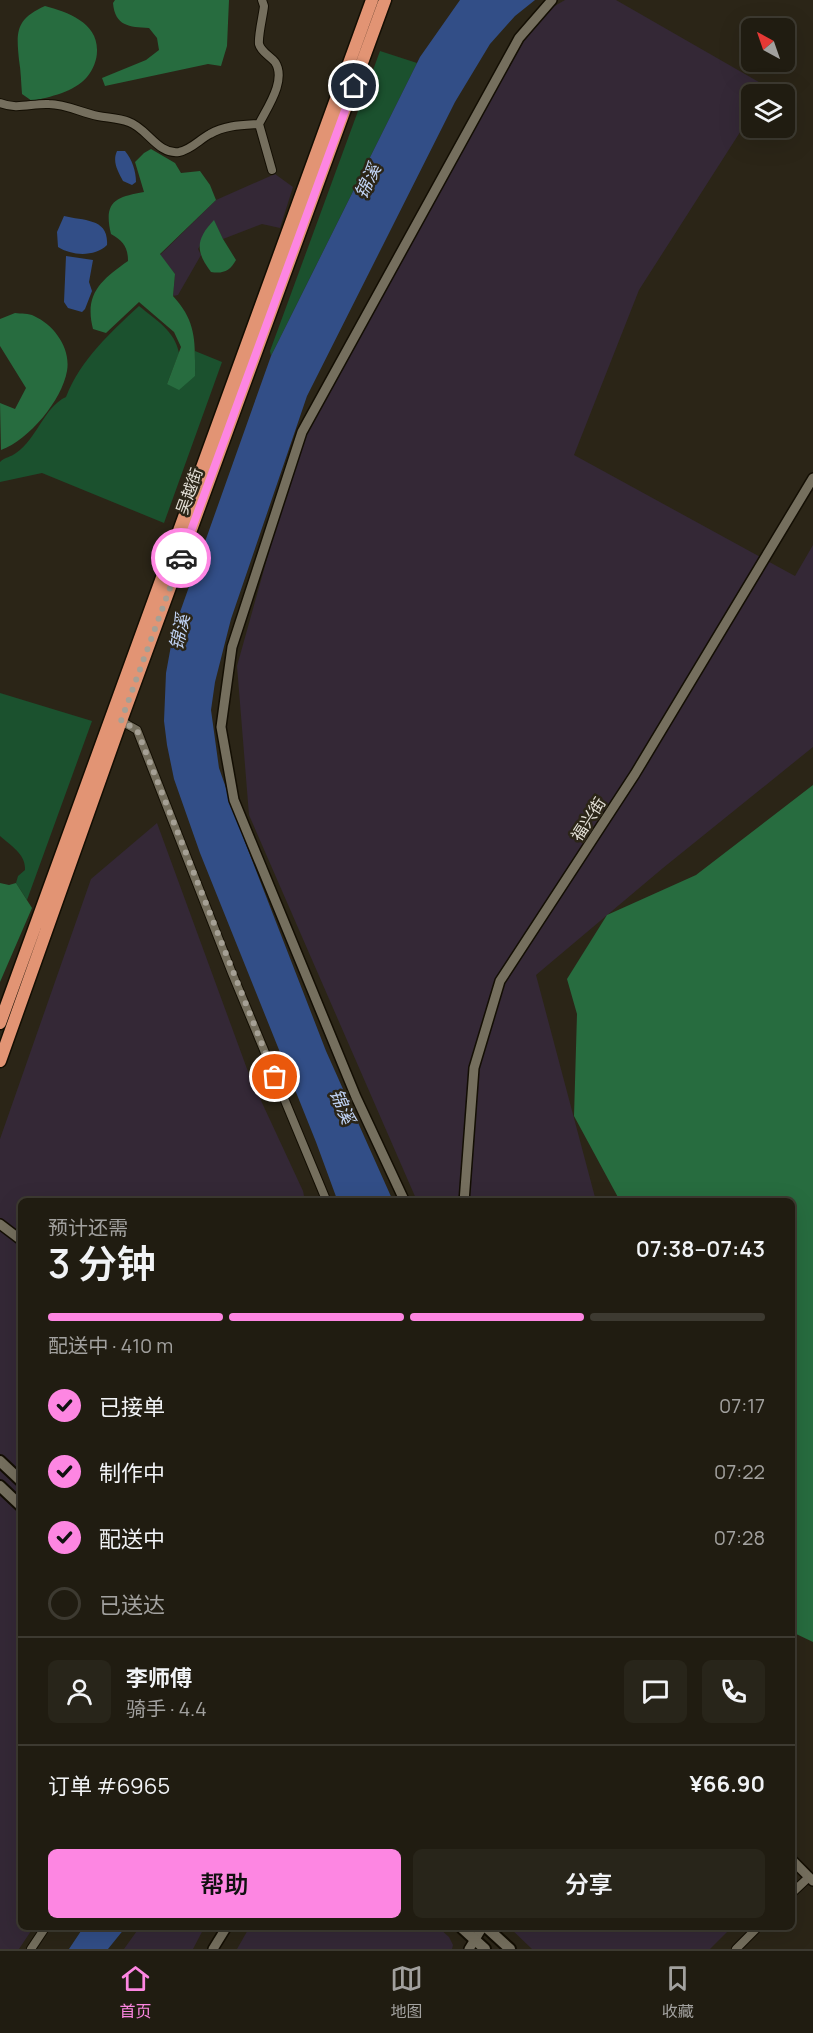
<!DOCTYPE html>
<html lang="zh">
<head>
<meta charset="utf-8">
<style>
  body { margin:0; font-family:Manrope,"Noto Sans SC",sans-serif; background:#28251a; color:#f1f3f6; height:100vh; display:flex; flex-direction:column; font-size:22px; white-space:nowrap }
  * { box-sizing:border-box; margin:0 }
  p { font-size:20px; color:#a2a19f }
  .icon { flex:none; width:33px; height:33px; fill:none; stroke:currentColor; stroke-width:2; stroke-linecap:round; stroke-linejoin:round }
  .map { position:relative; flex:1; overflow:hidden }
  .drawer { position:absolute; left:18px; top:1198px; width:777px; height:732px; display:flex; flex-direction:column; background:#201c11; border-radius:9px; box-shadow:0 6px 24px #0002,0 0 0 2px #3d3a31 }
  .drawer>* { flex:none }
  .needle { width:39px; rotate:320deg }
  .fabs { position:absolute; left:741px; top:18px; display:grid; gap:12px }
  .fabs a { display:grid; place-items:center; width:54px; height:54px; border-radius:9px; background:#201c11; box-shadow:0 6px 24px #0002,0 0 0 2px #3d3a31; font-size:30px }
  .pin { position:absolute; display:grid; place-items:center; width:51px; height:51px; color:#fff; margin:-26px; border:3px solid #fff; border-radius:50%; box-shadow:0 2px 6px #0007 }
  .courier { position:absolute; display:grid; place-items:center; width:60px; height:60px; margin:-30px; border:4px solid #fd86e2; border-radius:50%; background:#fff; color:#222; box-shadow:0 2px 8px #0007 }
  .summary em { font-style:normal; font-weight:600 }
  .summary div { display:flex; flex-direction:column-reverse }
  .summary { display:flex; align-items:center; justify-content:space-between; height:102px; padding:0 30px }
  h1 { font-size:39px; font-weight:600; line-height:45px }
  .bar { display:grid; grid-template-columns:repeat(4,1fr); gap:9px 6px; align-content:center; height:72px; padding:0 30px }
  .bar i { height:8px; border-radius:4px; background:#3d3a31 }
  .bar .active { background:#fd86e2 }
  .bar p { grid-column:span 4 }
  .line { display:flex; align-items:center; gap:15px; padding:0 30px; border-top:2px solid #3d3a31 }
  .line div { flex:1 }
  .round { display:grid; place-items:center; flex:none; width:63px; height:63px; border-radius:9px; background:#28251a }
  ol { padding:0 30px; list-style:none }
  li { display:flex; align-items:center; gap:18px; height:66px }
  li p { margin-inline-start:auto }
  li .icon { padding:6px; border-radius:50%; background:#fd86e2; color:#111; stroke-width:4 }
  li:last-child { color:#a2a19f }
  li i { width:33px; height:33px; border:3px solid #3d3a31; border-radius:50% }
  .button { display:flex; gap:12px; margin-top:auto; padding:12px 30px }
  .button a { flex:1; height:69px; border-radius:9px; background:#fd86e2; color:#111; font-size:24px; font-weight:600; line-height:69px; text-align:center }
  .button a+a { background:#28251a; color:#f1f3f6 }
  .dock { display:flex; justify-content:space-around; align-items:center; height:84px; border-top:2px solid #3d3a31; background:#201c11; font-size:16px; color:#a2a19f }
  .dock a { display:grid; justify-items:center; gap:3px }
  .dock .active { color:#fd86e2 }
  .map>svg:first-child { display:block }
  .industrial { fill:#342836 }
  .green { fill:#1b512e }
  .forest { fill:#276c3f }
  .water { fill:#324e87 }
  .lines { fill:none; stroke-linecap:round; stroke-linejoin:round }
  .minor-casing { stroke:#130e03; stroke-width:10 }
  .tertiary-casing { stroke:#130e03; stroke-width:12 }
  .secondary-casing { stroke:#130e03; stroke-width:14 }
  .trunk-casing { stroke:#130e03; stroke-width:15 }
  .minor { stroke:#756f5e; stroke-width:8 }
  .tertiary { stroke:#756f5e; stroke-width:9 }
  .secondary { stroke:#756f5e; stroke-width:10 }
  .trunk { stroke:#e29474; stroke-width:12 }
  .done { stroke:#a5a095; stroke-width:6; stroke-dasharray:0 10.8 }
  .route { stroke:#fd86e2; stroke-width:8 }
  .labels { text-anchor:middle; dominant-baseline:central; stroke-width:5; stroke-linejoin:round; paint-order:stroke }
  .street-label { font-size:16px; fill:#e6e2d9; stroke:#2b2517 }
  .water-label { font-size:18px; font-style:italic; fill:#c0d3f5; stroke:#2b2517 }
</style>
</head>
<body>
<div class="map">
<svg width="813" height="1949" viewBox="0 0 813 1949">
  <rect width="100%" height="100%" fill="#2b2517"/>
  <path class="industrial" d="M565,0H616L769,88L765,94H752L751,115L639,290L574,455L795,576L813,545V747L663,868L536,975L596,1201H417L249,815L237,666L306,419L539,15Z
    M275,174L293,187L280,228L262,224L223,239L214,221L198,249L201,255L178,295L173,296L175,274L160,255L216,200Z
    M157,823L250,1077L303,1191L305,1201L21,1202V1928H33L19,1949H0V1139L91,879Z
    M139,1928H204L193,1949H124Z
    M249,1928H439L449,1937L453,1945L452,1949H237Z
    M510,1928H731L710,1949H532Z"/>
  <path class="green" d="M380,51L417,63L271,356L270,351Z
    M139,306C156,320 175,331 179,353L167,384L195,376V351L222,362L164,523L42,473L0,482V462C5,457 11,457 16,453C37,439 44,407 66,397C81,359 110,333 139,306Z
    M0,693L92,721L27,900L16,883L18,876L25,870C26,854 11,846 0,836Z"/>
  <path class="forest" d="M115,0H229L227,46L221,66L208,64L105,86L102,78L146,60L159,50L157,38L149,28C129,27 115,26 113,3Z
    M45,6C68,12 98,23 97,51C97,60 93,70 87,77C74,92 50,97 32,101L22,94C21,83 21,71 19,60C16,31 16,19 45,6Z
    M151,149L175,163L181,173L200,171L210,185L216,200L160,254L175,274L173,296C197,322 195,342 195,376L179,390L167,384L181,347L174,332L139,302L106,333L93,329C84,294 101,280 128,261C128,247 123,241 111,234C103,201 116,197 144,192L135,162L144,153Z
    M214,220L223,239L236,260C230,271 223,274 211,272C195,251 196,239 214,220Z
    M15,313C21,314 29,313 34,316C54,325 71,348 67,371C62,400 29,440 1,450L0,403L15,409L26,388L0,346V319Z
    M813,785V1642L792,1632V1202L620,1201L574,1116L577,1014L567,979L607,915L696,875Z
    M0,883L9,885L16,883L32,908L0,982Z"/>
  <path class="water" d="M460,0H535L515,16L490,44L455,102L307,396L231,619L215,682L211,710L219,768L245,842L326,1051L393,1201L338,1202L316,1142L200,853L174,779L167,745L164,721L166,673L174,629L271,356L420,57Z
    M117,151H125C132,159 136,171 136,182L132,185L123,181C118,171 112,162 117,151Z
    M64,216C84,221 109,218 107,245C95,257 72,256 58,247L57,232Z
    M66,256L93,260L89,282L92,291L85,309L82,312L68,308L64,302Z
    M83,1928H125L108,1949H69Z"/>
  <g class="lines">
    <defs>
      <path id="minor" d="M262,0L264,6C263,16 258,35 259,44C261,52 270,56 275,62C287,80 267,108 259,124L272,170
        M0,103C17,110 32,103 49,104C66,104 82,113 98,116C109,118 119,118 129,122C147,128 158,155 179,152C191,150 200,139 210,134C225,125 243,125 259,124
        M121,721L137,730L232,973L327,1202
        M792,1893L809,1877
        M31,1949L45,1928
        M736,1949L757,1928"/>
      <path id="tertiary" d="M405,1202L356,1097L234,800L221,727L232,647L302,432L519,38L552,0
        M464,1202L474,1068L500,981L635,774L813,478
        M0,1224L21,1240
        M792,1860L813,1881
        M213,1949L226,1928
        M469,1949L482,1928"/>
      <path id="secondary" d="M0,1461L21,1481
        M0,1486L21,1506
        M462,1928L485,1949
        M487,1928L510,1949"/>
      <path id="trunk" d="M0,1023L372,0
        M0,1061L121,721L385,0"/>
    </defs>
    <use href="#minor" class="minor-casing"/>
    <use href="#tertiary" class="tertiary-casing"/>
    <use href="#secondary" class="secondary-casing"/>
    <use href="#trunk" class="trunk-casing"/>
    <use href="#minor" class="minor"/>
    <use href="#tertiary" class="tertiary"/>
    <use href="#secondary" class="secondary"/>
    <use href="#trunk" class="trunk"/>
  </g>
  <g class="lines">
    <path class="done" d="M181,558L121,721L137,730L275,1077"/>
    <path class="route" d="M181,558L354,86"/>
  </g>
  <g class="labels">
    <g class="street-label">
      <text transform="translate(189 491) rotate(-70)">吴越街</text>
      <text transform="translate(588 819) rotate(-57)">福兴街</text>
    </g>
    <g class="water-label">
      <text transform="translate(367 181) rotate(-64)">锦溪</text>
      <text transform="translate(179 632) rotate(-78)">锦溪</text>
      <text transform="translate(343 1106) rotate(67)">锦溪</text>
    </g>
  </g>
</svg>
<div class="fabs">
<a><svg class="needle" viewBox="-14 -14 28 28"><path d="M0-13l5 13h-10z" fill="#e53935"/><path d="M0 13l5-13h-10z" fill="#a2a19f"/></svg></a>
<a><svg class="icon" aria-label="layers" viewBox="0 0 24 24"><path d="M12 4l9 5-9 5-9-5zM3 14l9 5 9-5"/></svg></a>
</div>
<div class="pin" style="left:275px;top:1077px;background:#ea580c"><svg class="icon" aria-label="bag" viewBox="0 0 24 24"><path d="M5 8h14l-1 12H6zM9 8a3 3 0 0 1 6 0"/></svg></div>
<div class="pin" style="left:354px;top:86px;background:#1f2937"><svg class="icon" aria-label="home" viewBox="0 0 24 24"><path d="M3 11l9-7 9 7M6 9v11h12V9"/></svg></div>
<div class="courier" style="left:181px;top:558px"><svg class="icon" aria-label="car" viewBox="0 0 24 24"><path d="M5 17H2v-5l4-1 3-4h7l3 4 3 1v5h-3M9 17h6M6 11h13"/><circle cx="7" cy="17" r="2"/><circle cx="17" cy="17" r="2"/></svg></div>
<section class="drawer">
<div class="summary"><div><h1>3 分钟</h1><p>预计还需</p></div><em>07:38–07:43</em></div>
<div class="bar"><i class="active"></i><i class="active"></i><i class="active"></i><i></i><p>配送中 · 410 m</p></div>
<ol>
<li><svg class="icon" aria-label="check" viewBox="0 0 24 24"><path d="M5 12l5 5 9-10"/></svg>已接单<p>07:17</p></li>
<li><svg class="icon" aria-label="check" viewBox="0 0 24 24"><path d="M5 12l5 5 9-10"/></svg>制作中<p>07:22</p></li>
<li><svg class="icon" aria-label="check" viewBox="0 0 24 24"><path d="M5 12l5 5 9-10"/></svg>配送中<p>07:28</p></li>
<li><i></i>已送达</li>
</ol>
<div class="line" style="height:108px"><a class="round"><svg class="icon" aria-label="person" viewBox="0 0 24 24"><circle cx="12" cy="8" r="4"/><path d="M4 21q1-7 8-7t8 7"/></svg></a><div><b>李师傅</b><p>骑手 · 4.4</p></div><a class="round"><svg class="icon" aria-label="chat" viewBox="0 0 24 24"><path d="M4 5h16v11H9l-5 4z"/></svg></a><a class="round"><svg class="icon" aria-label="phone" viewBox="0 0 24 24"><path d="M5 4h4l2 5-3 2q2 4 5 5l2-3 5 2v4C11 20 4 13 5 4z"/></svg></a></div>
<div class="line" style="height:78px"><div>订单 #6965</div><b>¥66.90</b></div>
<div class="button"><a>帮助</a><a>分享</a></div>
</section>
</div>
<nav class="dock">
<a class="active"><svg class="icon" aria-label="home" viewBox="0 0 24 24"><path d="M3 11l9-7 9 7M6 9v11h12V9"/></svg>首页</a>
<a><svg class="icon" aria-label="map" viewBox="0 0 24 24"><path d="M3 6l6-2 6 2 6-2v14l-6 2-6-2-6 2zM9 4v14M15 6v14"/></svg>地图</a>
<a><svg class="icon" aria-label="saved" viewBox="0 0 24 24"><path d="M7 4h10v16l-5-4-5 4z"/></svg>收藏</a>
</nav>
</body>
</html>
